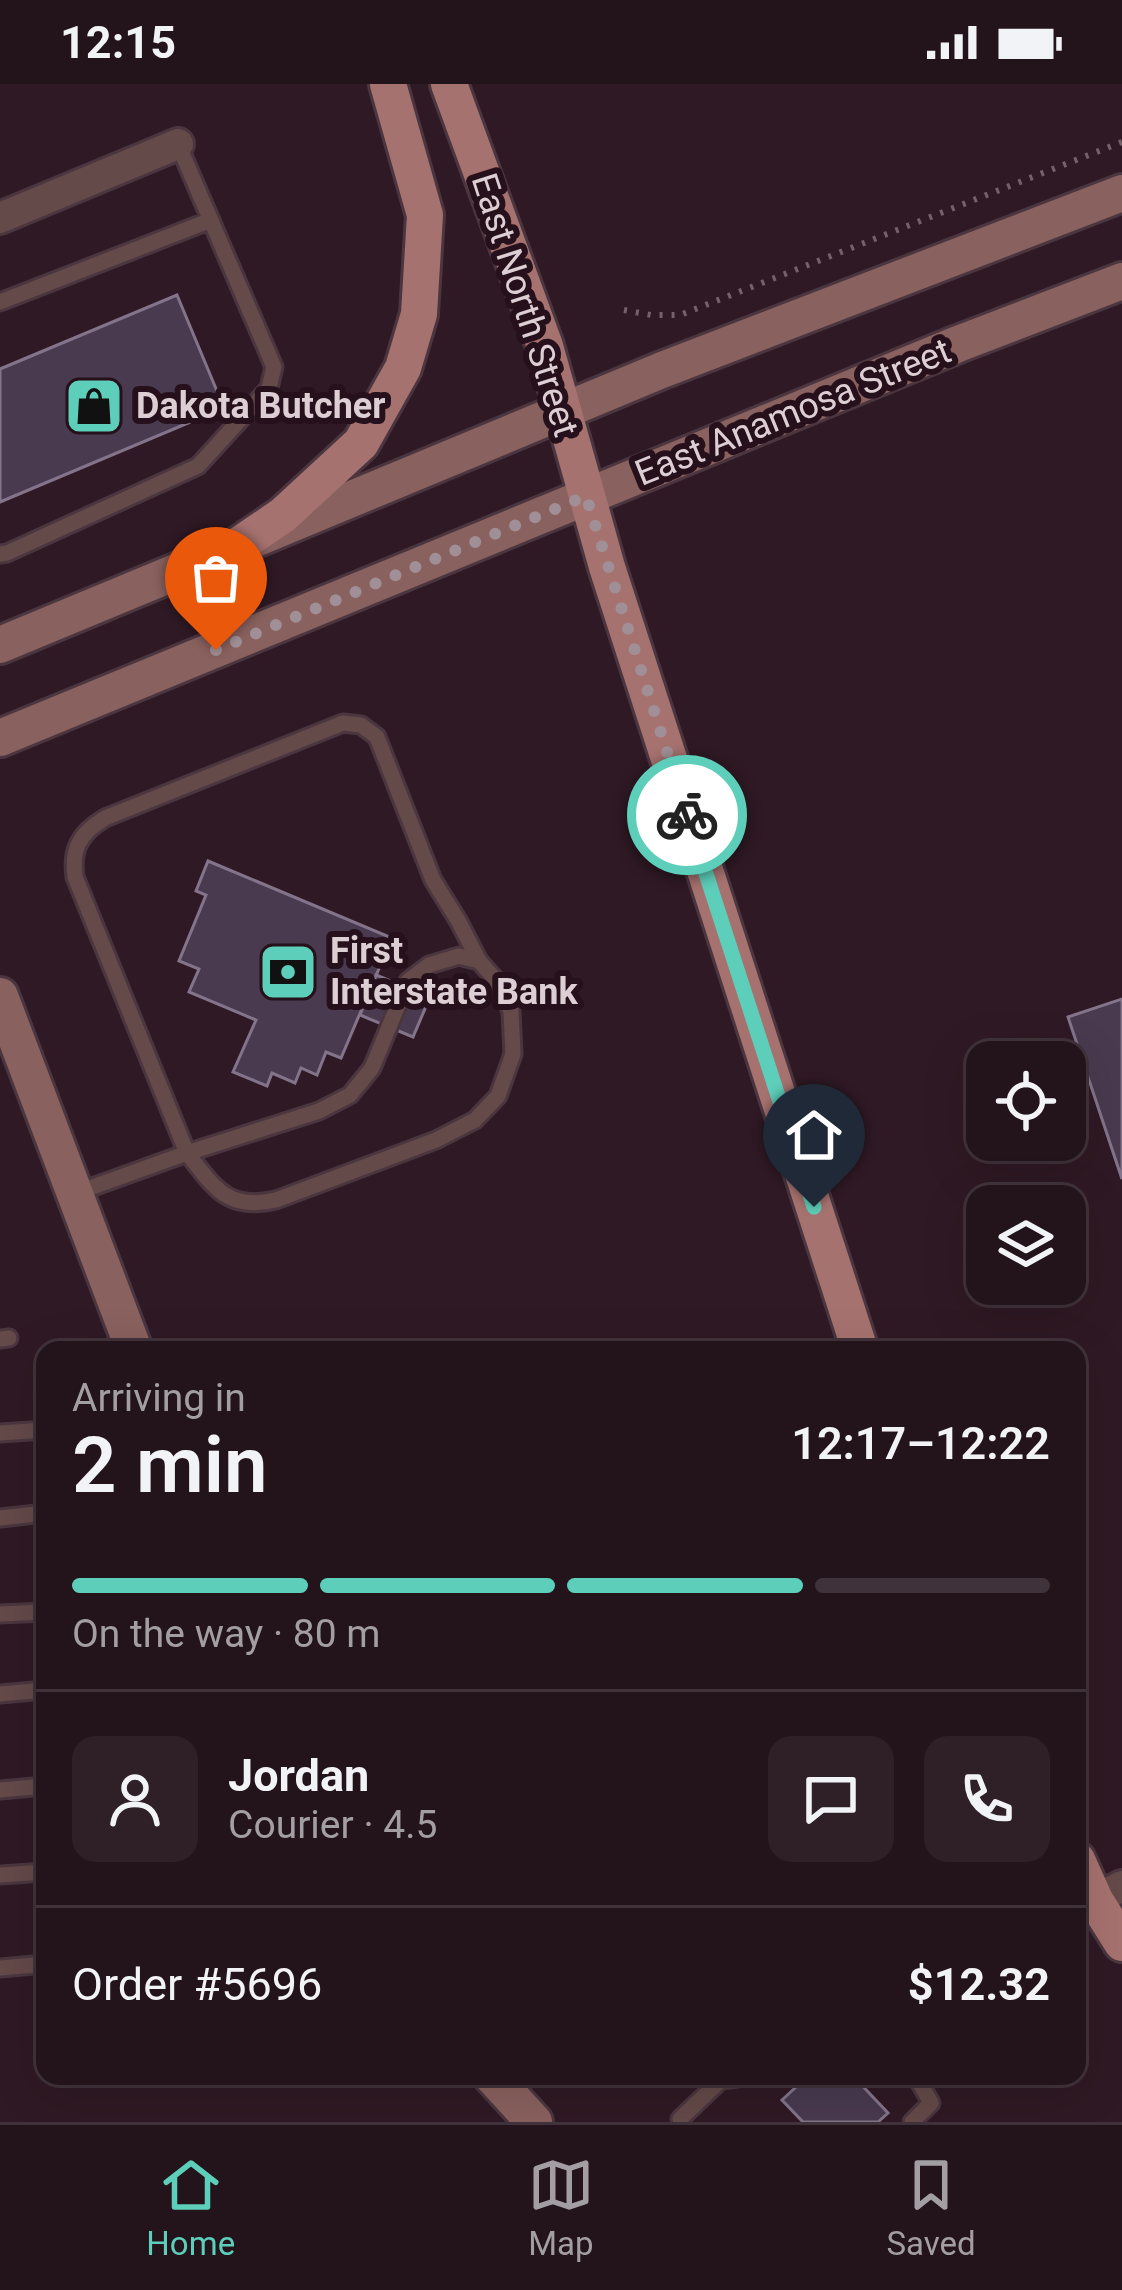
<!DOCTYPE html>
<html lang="en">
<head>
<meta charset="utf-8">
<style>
  body { margin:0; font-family:Roboto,sans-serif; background:#2f2028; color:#f1f3f6; height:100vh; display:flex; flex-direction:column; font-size:45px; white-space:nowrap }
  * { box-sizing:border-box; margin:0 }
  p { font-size:39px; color:#a39ea3 }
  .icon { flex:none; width:66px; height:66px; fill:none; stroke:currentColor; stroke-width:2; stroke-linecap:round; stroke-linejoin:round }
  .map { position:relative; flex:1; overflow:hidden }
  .drawer { position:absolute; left:36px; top:1257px; width:1050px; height:744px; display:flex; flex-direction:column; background:#23131b; border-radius:24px; box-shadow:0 12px 48px #0002,0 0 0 3px #40323a }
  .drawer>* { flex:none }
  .buttons { position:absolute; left:966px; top:957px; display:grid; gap:24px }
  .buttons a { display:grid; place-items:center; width:120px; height:120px; border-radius:24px; background:#23131b; box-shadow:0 12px 48px #0002,0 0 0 3px #40323a; font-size:60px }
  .pin { position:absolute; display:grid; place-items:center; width:102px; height:102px; color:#fff; margin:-123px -51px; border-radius:50% 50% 50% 0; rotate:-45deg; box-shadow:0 0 12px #0007 }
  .pin .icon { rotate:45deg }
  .courier { position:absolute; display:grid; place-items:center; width:120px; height:120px; margin:-60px; border:9px solid #5dceb9; border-radius:50%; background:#fff; color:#222; box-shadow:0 3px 15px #0007 }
  .overview em { font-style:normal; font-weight:600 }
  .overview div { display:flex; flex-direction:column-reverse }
  .overview { display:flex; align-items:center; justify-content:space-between; height:204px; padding:0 36px }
  h1 { font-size:78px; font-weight:600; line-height:90px }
  .bar { display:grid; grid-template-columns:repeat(4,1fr); gap:18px 12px; align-content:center; height:144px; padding:0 36px }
  .bar i { height:15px; border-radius:9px; background:#40323a }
  .bar .current { background:#5dceb9 }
  .bar p { grid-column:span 4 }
  .line { display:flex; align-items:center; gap:30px; padding:0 36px; border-top:3px solid #40323a }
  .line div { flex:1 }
  .round { display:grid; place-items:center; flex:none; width:126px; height:126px; border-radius:24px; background:#2f2028 }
  .status { display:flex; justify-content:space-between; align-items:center; height:84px; padding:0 60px; background:#23131b; direction:ltr }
  .status svg { height:33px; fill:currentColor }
  .tab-bar { display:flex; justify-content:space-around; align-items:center; height:168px; border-top:3px solid #40323a; background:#23131b; font-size:33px; color:#a39ea3 }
  .tab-bar a { display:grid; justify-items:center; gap:6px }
  .tab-bar .current { color:#5dceb9 }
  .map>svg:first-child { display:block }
  .building { fill:#493a4f; stroke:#83748b; stroke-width:3 }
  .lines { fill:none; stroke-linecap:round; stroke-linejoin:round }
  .lane-casing { stroke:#4b3640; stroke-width:21 }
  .street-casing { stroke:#4b3640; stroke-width:36 }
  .secondary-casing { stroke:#4b3640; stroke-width:42 }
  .primary-casing { stroke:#4b3640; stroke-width:42 }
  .path { stroke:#75616a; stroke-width:6; stroke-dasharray:3 9; stroke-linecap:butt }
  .lane { stroke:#644a49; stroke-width:15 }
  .street { stroke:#644a49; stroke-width:30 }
  .secondary { stroke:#89615e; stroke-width:36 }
  .primary { stroke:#a6726f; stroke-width:36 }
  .done { stroke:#a08f96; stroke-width:12; stroke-dasharray:0 21.6 }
  .route { stroke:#5dceb9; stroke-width:15 }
  .labels { text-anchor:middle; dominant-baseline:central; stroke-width:12; stroke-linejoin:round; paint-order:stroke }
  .street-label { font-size:36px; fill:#ddced4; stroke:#25101b }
  .poi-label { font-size:36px; font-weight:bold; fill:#ddced4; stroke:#25101b; text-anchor:start }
</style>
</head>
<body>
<div class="status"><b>12:15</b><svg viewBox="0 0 49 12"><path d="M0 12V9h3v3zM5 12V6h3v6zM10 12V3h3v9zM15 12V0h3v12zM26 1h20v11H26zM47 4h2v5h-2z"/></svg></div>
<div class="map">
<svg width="1122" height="2038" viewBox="0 0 1122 2038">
  <rect width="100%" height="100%" fill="#2f1924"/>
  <path class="building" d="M177,211L224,324L0,418V285Z
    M208,777L392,854L341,974L326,968L317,991L301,984L295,999L272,989L267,1002L233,988L256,936L189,908L199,885L179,877L206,811L196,807Z
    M376,891L430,913L413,953L360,931Z
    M1122,915V1095L1068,933Z
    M808,1992H853L888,2029L878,2038H803L782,2016Z"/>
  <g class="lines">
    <defs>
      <path id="lane" d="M0,218L211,136
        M0,470L7,469L198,382L269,304L274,283L178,60
        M459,872L479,877L496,896L511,927L513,970L498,1012L475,1036L436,1056L276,1116C227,1127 215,1104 187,1069L319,1027L350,1011L372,984L408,897L429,881Z
        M76,1109L187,1069L75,793C71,765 80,749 105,734L343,639L361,641L377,653L433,796L459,838L479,877
        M0,1255L9,1254
        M0,1349L45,1346
        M0,1434L45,1429
        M0,1530L45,1528
        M0,1610L45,1606
        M0,1706L45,1702
        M0,1791L45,1788
        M0,1884L45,1880
        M680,2035L721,1996L752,1992
        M912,2038L931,2019L916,1992"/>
      <path id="street" d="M0,134L178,60
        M1095,1816L1122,1802"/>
      <path id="secondary" d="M0,561L662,286L1122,109
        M0,654L958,260L1122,197
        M0,912L134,1266
        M492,1992L534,2038"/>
      <path id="primary" d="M449,0L545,262L607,483L860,1266
        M236,463L283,431L361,359L403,284L419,230L425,131L388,0
        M1077,1776L1095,1816L1122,1859"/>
    </defs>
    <use href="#lane" class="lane-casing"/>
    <use href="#street" class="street-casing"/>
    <use href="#secondary" class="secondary-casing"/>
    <use href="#primary" class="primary-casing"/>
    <path class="path" d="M624,226L651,231H680L1122,58"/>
    <use href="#lane" class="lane"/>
    <use href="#street" class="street"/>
    <use href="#secondary" class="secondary"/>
    <use href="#primary" class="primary"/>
  </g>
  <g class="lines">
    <path class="done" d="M216,566L586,412L687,731"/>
    <path class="route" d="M687,731L814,1123"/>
  </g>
  <defs>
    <symbol id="shop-square" viewBox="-11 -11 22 22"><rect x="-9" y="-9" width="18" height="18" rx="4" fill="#5dceb9" stroke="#25101b"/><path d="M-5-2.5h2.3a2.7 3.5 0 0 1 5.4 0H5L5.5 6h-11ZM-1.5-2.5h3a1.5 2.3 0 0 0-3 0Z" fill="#111"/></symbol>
    <symbol id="bank-square" viewBox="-11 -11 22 22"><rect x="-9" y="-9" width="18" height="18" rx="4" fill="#5dceb9" stroke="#25101b"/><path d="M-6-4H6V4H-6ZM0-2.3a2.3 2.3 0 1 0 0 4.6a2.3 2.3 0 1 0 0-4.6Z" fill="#111"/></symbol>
  </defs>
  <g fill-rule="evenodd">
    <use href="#shop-square" x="61" y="289" width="66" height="66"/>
    <use href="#bank-square" x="255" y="855" width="66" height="66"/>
  </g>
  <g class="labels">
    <g class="street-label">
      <text transform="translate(525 221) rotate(72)">East North Street</text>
      <text transform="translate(793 328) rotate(-22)">East Anamosa Street</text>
    </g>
    <g class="poi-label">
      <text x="136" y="322">Dakota Butcher</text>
      <text x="330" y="867">First<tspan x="330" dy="41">Interstate Bank</tspan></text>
    </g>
  </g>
</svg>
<div class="buttons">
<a><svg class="icon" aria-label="locate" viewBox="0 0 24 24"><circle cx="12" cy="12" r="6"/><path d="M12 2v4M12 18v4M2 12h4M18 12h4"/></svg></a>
<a><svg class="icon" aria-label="layers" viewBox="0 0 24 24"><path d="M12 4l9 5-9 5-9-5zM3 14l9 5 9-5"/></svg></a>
</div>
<div class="pin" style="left:216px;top:566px;background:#ea580c"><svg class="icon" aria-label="bag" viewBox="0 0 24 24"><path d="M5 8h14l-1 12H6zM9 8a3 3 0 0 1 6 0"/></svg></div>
<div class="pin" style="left:814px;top:1123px;background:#1f2937"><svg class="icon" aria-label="home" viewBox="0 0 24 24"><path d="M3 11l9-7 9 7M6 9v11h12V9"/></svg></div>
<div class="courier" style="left:687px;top:731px"><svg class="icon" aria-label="bike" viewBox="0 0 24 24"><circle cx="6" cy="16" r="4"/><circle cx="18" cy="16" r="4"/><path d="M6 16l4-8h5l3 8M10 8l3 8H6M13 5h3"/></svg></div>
<section class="drawer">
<div class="overview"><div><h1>2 min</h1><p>Arriving in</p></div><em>12:17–12:22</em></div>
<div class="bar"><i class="current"></i><i class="current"></i><i class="current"></i><i></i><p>On the way · 80 m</p></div>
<div class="line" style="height:216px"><a class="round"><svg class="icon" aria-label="person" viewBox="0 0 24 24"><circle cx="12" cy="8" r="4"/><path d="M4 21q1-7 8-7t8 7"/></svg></a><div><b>Jordan</b><p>Courier · 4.5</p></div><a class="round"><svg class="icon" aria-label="chat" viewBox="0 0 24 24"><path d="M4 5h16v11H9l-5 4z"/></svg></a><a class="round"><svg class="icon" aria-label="phone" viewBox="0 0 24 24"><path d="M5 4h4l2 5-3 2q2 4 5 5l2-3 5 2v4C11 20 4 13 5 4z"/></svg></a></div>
<div class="line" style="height:156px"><div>Order #5696</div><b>$12.32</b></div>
</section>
</div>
<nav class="tab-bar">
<a class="current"><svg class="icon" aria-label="home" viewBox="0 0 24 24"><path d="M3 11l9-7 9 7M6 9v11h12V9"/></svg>Home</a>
<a><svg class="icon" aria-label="map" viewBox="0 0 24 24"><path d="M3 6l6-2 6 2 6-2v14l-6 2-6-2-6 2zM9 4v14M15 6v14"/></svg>Map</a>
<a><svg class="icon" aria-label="saved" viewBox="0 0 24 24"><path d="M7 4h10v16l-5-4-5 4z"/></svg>Saved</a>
</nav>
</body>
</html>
